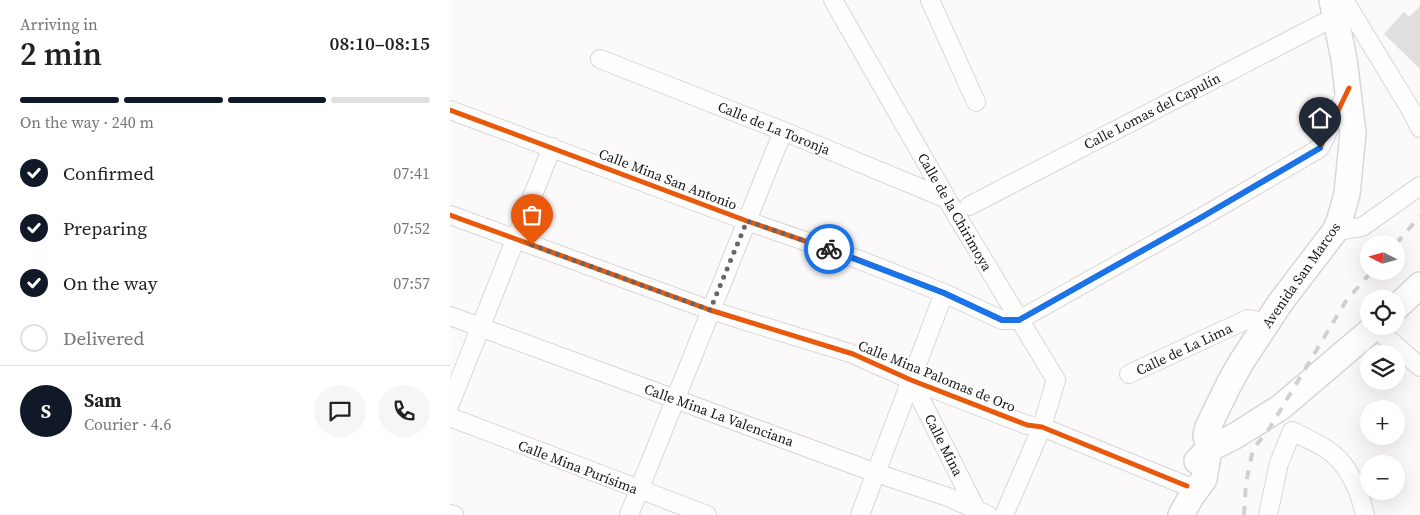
<!DOCTYPE html>
<html lang="en">
<head>
<meta charset="utf-8">
<style>
  body { margin:0; font-family:"Source Serif 4",serif; background:#f6f6f6; color:#222; height:100vh; display:flex; flex-direction:column; font-size:19px; white-space:nowrap }
  * { box-sizing:border-box; margin:0 }
  p { font-size:16px; color:#767676 }
  .icon { flex:none; width:28px; height:28px; fill:none; stroke:currentColor; stroke-width:2; stroke-linecap:round; stroke-linejoin:round }
  .map { position:relative; flex:1; overflow:hidden }
  .sheet { display:flex; flex-direction:column; background:#fff; width:450px }
  .sheet>* { flex:none }
  .needle { width:32px; rotate:276deg }
  .fabs { position:absolute; left:910px; top:235px; display:grid; gap:10px }
  .fabs a { display:grid; place-items:center; width:45px; height:45px; border-radius:50%; background:#fff; box-shadow:0 5px 20px #0002; font-size:25px }
  .pin { position:absolute; display:grid; place-items:center; width:42px; height:42px; color:#fff; margin:-51px -21px; border-radius:50% 50% 50% 0; rotate:-45deg; box-shadow:0 0 5px #0007 }
  .pin .icon { rotate:45deg }
  .courier { position:absolute; display:grid; place-items:center; width:50px; height:50px; margin:-25px; border:4px solid #1a73e8; border-radius:50%; background:#fff; color:#222; box-shadow:0 1px 6px #0007 }
  .summary em { font-style:normal; font-weight:600 }
  .summary div { display:flex; flex-direction:column-reverse }
  .summary { display:flex; align-items:center; justify-content:space-between; height:85px; padding:0 20px }
  h1 { font-size:32px; font-weight:600; line-height:38px }
  .bar { display:grid; grid-template-columns:repeat(4,1fr); gap:8px 5px; align-content:center; height:60px; padding:0 20px }
  .bar i { height:6px; border-radius:4px; background:#e0e0e0 }
  .bar .selected { background:#111827 }
  .bar p { grid-column:span 4 }
  .line { display:flex; align-items:center; gap:12px; padding:0 20px; border-top:1px solid #e0e0e0 }
  .line div { flex:1 }
  .round { display:grid; place-items:center; flex:none; width:52px; height:52px; border-radius:26px; background:#f6f6f6 }
  ol { padding:0 20px; list-style:none }
  li { display:flex; align-items:center; gap:15px; height:55px }
  li p { margin-inline-start:auto }
  li .icon { padding:5px; border-radius:50%; background:#111827; color:#fff; stroke-width:4 }
  li:last-child { color:#767676 }
  li i { width:28px; height:28px; border:2px solid #e0e0e0; border-radius:50% }
  main { display:flex; flex:1; min-height:0 }
  .map>svg:first-child { display:block }
  .building { fill:#e0dedf }
  .lines { fill:none; stroke-linecap:round; stroke-linejoin:round }
  .street-casing { stroke:#d8d6d7; stroke-width:20 }
  .secondary-casing { stroke:#d8d6d7; stroke-width:28 }
  .street { stroke:#fffefe; stroke-width:18 }
  .secondary { stroke:#fffefe; stroke-width:25 }
  .rail { stroke:#d1cfd0; stroke-width:4; stroke-dasharray:9 9; stroke-linecap:butt }
  .cycleway-casing { stroke:#fff; stroke-width:8 }
  .cycleway { stroke:#e8590c; stroke-width:5 }
  .done { stroke:#686666; stroke-width:5; stroke-dasharray:0 9 }
  .route { stroke:#1a73e8; stroke-width:6 }
  .labels { text-anchor:middle; dominant-baseline:central; stroke-width:4; stroke-linejoin:round; paint-order:stroke }
  .street-label { font-size:14px; fill:#181717; stroke:#fff }
</style>
</head>
<body>
<main>
<section class="sheet">
<div class="summary"><div><h1>2 min</h1><p>Arriving in</p></div><em>08:10–08:15</em></div>
<div class="bar"><i class="selected"></i><i class="selected"></i><i class="selected"></i><i></i><p>On the way · 240 m</p></div>
<ol>
<li><svg class="icon" aria-label="check" viewBox="0 0 24 24"><path d="M5 12l5 5 9-10"/></svg>Confirmed<p>07:41</p></li>
<li><svg class="icon" aria-label="check" viewBox="0 0 24 24"><path d="M5 12l5 5 9-10"/></svg>Preparing<p>07:52</p></li>
<li><svg class="icon" aria-label="check" viewBox="0 0 24 24"><path d="M5 12l5 5 9-10"/></svg>On the way<p>07:57</p></li>
<li><i></i>Delivered</li>
</ol>
<div class="line" style="height:90px"><b class="round" style="background:#111827;color:#fff">S</b><div><b>Sam</b><p>Courier · 4.6</p></div><a class="round"><svg class="icon" aria-label="chat" viewBox="0 0 24 24"><path d="M4 5h16v11H9l-5 4z"/></svg></a><a class="round"><svg class="icon" aria-label="phone" viewBox="0 0 24 24"><path d="M5 4h4l2 5-3 2q2 4 5 5l2-3 5 2v4C11 20 4 13 5 4z"/></svg></a></div>
</section>
<div class="map">
<svg width="970" height="515" viewBox="0 0 970 515">
  <rect width="100%" height="100%" fill="#fcf9fa"/>
  <path class="building" d="M970,6V69L934,34L954,12L959,17Z"/>
  <g class="lines">
    <defs>
      <path id="street" d="M383,0L505,213L606,380L592,427L554,515
        M480,0L526,102
        M894,0L961,110L970,128
        M150,59L333,131L497,199
        M0,110L297,221L407,259L494,293L552,320H569L752,217L870,148L898,89
        M519,206L871,24L885,18
        M0,215L260,310L403,354L461,380L577,425L592,427L737,486
        M885,231L912,227L970,186
        M0,316L426,473L498,497L538,515
        M925,327L970,367
        M679,374L798,319L817,323
        M461,380L526,509
        M0,404L102,147
        M0,417L257,515
        M0,514L4,515
        M179,515L333,131
        M410,515L494,293
        M818,515L829,463L842,431C855,438 873,445 883,454C901,469 910,493 915,515"/>
      <path id="secondary" d="M946,308L970,285
        M747,461L759,449L785,436L831,407L926,326
        M731,515L741,497L754,479L759,449L756,435L758,427L780,382L792,361L830,303L885,231L890,219L897,194L903,133L894,59L882,0"/>
    </defs>
    <use href="#street" class="street-casing"/>
    <use href="#secondary" class="secondary-casing"/>
    <use href="#street" class="street"/>
    <use href="#secondary" class="secondary"/>
    <path class="rail" d="M946,244L970,216
      M794,515L796,483L803,449L819,429L896,301L922,271"/>
    <defs>
      <path id="cycleway" d="M0,110L297,221L407,259L494,293L552,320H569L752,217L870,148L899,88
        M0,215L260,310L403,354L461,380L577,425L592,427L737,486"/>
    </defs>
    <use href="#cycleway" class="cycleway-casing"/>
    <use href="#cycleway" class="cycleway"/>
  </g>
  <g class="lines">
    <path class="done" d="M82,245L260,310L297,221L379,249"/>
    <path class="route" d="M379,249L494,293L552,320H569L752,217L870,148"/>
  </g>
  <g class="labels">
    <g class="street-label">
      <text transform="translate(702 111) rotate(-27)">Calle Lomas del Capulín</text>
      <text transform="translate(324 128) rotate(22)">Calle de La Toronja</text>
      <text transform="translate(218 179) rotate(21)">Calle Mina San Antonio</text>
      <text transform="translate(505 212) rotate(60)">Calle de la Chirimoya</text>
      <text transform="translate(851 275) rotate(-55)">Avenida San Marcos</text>
      <text transform="translate(734 349) rotate(-25)">Calle de La Lima</text>
      <text transform="translate(487 376) rotate(22)">Calle Mina Palomas de Oro</text>
      <text transform="translate(269 415) rotate(20)">Calle Mina La Valenciana</text>
      <text transform="translate(494 445) rotate(63)">Calle Mina</text>
      <text transform="translate(128 467) rotate(21)">Calle Mina Purísima</text>
    </g>
  </g>
</svg>
<div class="fabs">
<a><svg class="needle" viewBox="-14 -14 28 28"><path d="M0-13l5 13h-10z" fill="#e53935"/><path d="M0 13l5-13h-10z" fill="#767676"/></svg></a>
<a><svg class="icon" aria-label="locate" viewBox="0 0 24 24"><circle cx="12" cy="12" r="6"/><path d="M12 2v4M12 18v4M2 12h4M18 12h4"/></svg></a>
<a><svg class="icon" aria-label="layers" viewBox="0 0 24 24"><path d="M12 4l9 5-9 5-9-5zM3 14l9 5 9-5"/></svg></a>
<a>+</a>
<a>−</a>
</div>
<div class="pin" style="left:82px;top:245px;background:#ea580c"><svg class="icon" aria-label="bag" viewBox="0 0 24 24"><path d="M5 8h14l-1 12H6zM9 8a3 3 0 0 1 6 0"/></svg></div>
<div class="pin" style="left:870px;top:148px;background:#1f2937"><svg class="icon" aria-label="home" viewBox="0 0 24 24"><path d="M3 11l9-7 9 7M6 9v11h12V9"/></svg></div>
<div class="courier" style="left:379px;top:249px"><svg class="icon" aria-label="bike" viewBox="0 0 24 24"><circle cx="6" cy="16" r="4"/><circle cx="18" cy="16" r="4"/><path d="M6 16l4-8h5l3 8M10 8l3 8H6M13 5h3"/></svg></div>
</div>
</main>
</body>
</html>
